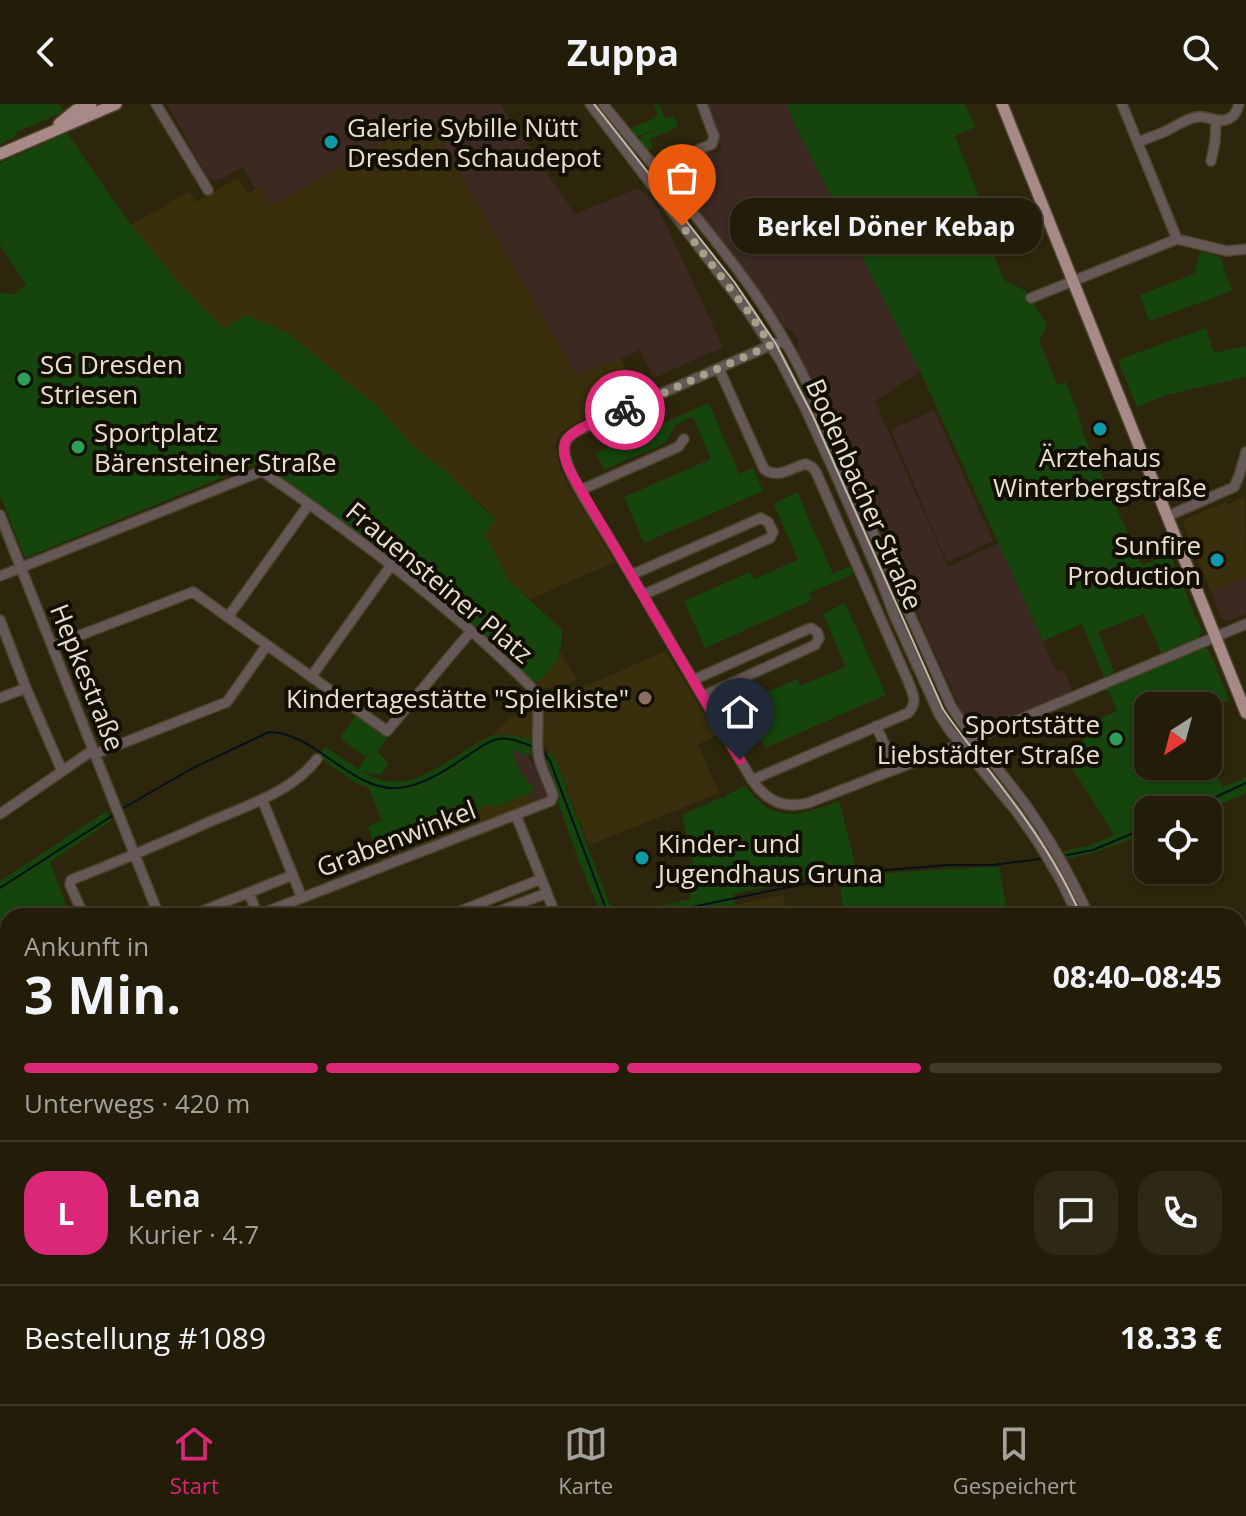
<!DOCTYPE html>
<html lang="de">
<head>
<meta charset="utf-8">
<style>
  body { margin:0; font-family:"Open Sans",sans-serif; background:#2e2917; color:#f1f3f6; height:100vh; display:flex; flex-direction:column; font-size:30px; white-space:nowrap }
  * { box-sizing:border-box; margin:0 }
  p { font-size:26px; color:#a2a19c }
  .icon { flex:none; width:44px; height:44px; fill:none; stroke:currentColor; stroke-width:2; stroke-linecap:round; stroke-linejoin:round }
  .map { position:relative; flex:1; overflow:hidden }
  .panel { position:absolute; left:0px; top:804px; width:1246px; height:496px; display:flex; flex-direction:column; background:#221c09; border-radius:24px 24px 0 0; box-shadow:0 2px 6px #0004,0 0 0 2px #3f3a2a }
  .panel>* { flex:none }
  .needle { width:52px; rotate:216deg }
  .tools { position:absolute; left:1134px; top:588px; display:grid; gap:16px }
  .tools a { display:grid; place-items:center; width:88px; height:88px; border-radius:16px; background:#221c09; box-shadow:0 2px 6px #0004,0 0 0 2px #3f3a2a; font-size:40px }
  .pin { position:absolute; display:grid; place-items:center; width:68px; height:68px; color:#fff; margin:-82px -34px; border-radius:50% 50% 50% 0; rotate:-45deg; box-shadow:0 0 8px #0007 }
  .pin .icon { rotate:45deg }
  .courier { position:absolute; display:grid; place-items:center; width:80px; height:80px; margin:-40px; border:6px solid #db2777; border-radius:50%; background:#fff; color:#222; box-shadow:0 2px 10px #0007 }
  .bubble { position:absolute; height:56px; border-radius:24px; background:#221c09; box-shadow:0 2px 6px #0004,0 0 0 2px #3f3a2a; font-size:26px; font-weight:700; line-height:56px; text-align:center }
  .headline em { font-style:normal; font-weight:700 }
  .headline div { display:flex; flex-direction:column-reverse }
  .headline { display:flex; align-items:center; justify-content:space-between; height:136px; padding:0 24px }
  h1 { font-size:52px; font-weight:700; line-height:60px }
  .bar { display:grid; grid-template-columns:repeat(4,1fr); gap:12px 8px; align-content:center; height:96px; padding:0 24px }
  .bar i { height:10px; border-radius:6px; background:#3f3a2a }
  .bar .on { background:#db2777 }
  .bar p { grid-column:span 4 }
  .line { display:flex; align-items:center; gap:20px; padding:0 24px; border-top:2px solid #3f3a2a }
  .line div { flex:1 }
  .round { display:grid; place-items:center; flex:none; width:84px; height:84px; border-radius:24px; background:#2e2917 }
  header { display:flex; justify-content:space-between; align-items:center; height:104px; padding:0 24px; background:#221c09; font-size:36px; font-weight:700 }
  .tab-bar { display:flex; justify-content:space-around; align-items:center; height:112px; border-top:2px solid #3f3a2a; background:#221c09; font-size:22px; color:#a2a19c }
  .tab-bar a { display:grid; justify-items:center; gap:4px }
  .tab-bar .on { color:#db2777 }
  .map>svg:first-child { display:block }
  .commercial { fill:#3b2922 }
  .built { fill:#3a2f0c }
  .green { fill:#15450d }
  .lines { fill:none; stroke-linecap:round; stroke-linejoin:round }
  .stream { stroke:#041117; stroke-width:2 }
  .minor-casing { stroke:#4b442c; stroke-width:12 }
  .major-casing { stroke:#4b442c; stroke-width:14 }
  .minor { stroke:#675858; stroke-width:9 }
  .major { stroke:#a78988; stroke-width:11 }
  .tram { stroke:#c0b9a8; stroke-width:2 }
  .done { stroke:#a69f8c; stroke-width:8; stroke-dasharray:0 14.4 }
  .route { stroke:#db2777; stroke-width:10 }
  .culture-dot { fill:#0f9aa8; stroke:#130f05; stroke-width:3 }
  .leisure-dot { fill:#2e9e5b; stroke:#130f05; stroke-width:3 }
  .education-dot { fill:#8d6e63; stroke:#130f05; stroke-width:3 }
  .labels { text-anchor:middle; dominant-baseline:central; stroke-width:8; stroke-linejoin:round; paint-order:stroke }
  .poi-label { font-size:26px; fill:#e6e0d1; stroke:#130f05; text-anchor:start }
  .street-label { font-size:26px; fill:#e6e0d1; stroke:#130f05 }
</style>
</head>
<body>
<header><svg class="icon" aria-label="back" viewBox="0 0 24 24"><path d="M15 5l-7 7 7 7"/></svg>Zuppa<svg class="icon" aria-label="search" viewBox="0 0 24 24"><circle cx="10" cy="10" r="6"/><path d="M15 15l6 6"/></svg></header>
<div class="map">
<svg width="1246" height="1300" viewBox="0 0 1246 1300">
  <rect width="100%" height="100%" fill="#2e260c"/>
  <path class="commercial" d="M167,0H500L575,110L636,85L647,89L659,106L723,243L654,274L640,246L577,273L563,249L271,103L259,83L256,85L243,63L218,76L208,74Z
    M705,0H787L795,21L920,267L875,297L948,463L999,439L1056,567L1063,565L1073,587L984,624L972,623L965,615L798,248L797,244L799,237L793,227L781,221L765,197L672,73L670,70L675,63L711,47L716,49L722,46Z
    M934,306L993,437L947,458L891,326Z
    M1246,473V509L1229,517L1221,514L1211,488Z
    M511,645L527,651L544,677L550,693L532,701L527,689L533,685L531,679L528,680L521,671Z"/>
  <path class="built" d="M428,14L577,272L621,254L638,291L575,319L560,330L555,340L559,362L573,390L615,458L530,495L510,478L485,431L495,414L444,366L418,347L379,304L288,229L268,220L224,225L178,179L131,121L189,88L196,98L238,74L248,89L259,83L271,102Z
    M1245,392L1246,473L1211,488L1183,419L1185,415L1226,398L1228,400H1230Z
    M666,547L717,631L698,640L719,689L589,741L556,657L547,643L540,639V609L543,608L542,601H539L538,589L590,580Z
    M561,549L577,576L568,580L541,585L536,579L548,569Z
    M534,608L535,636L502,630L493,631L511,612Z
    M528,690L532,701L382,759L376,745L493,699L495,703Z
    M783,791L788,812H737L735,801Z"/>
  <path class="green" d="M0,0H59L63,8L16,28L17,32L0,40Z
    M654,0H659L665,15L674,12L678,23L662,30L661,28V30L650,35L653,44L646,47L639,34L660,24L636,33L629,25L653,15V13L658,11Z
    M787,0H965L975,23L955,32L985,108L977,112L1004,176L1026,187L1047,221L1039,237L1057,281L1066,278L1077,307L1085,334L1142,461L1170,450L1202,528L1198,534L1161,549L1144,510L1098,528L1114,568L1104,573L1082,520L1043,537L920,267L795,21Z
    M67,29L131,121L178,178L224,225L246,211L288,229L379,304L418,347L444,366L495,415L485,431L510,478L562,526C561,553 557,562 536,579L475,523L401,462L404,450L388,439L378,445L260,358L25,454L0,391V188L13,191L26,181L0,141V59Z
    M1200,147L1220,153L1232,187L1149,217L1140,191L1194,170Z
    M1206,224L1214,249L1246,242V273L1166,291L1137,303L1118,256Z
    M709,299L739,370L753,364L763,387L644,439L624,393L711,355L693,313L676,320L665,339L604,366L596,349Z
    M797,388L833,470L850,462L853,470L809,489L812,496L705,544L684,497L750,468L754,475L798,456L774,400Z
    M845,499L886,591L765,644L745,598L797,575L801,582L846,563L823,510Z
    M1206,543L1211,551L1229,596L1208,605V602H1148V662H1208V653L1223,683L1246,673V689L1207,706H1148V729L1096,748L1068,755L1064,747L1088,742L1114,731L1069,659L1094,617L1117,607L1109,588L1105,586Z
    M356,611L388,633L377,648L389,659L380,671L361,667C404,693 432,666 470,644C476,640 484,634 492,632C505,628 522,634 535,636L531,650L527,651L512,646L521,671L524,670L528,680L531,679L534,686L528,690L495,703L493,699L376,745L368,723L382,716L368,683L357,680L318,653L325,643L358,665L366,653L340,634Z
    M550,648L556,657L608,797C613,804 615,808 624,810L691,795L683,762L693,759L682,711L720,694H725L726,691L746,682C774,722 800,711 839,697L856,764L733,790L737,812H695L693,809L683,812H602L582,765L544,660L547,657L545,651Z
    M107,707L111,717L50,758L70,812H8V1136L0,1139V777Z
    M999,763L1008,812H844L840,782L857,776L863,771L949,765Z"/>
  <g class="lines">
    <path class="stream" d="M544,648L550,657L608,810L611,812
      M120,706L191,665L269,628C315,628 352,688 398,684C426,682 453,661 476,646C482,642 490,636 498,635C510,633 523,639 534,643
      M1188,706L1246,679
      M1067,751L1093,746L1148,723
      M0,784L115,710
      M647,812L863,768L949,761H992L1041,755"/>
    <defs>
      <path id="minor" d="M156,0L208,86
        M590,0L747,206L780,256L805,304L834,367L877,466L895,513L939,610L950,627L1016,707L1038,738L1061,777L1078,812
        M603,0C680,97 778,195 821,313L951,602C973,637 1001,667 1025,700C1050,735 1071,773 1089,812
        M1122,0L1177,135
        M1138,38C1148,34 1158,31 1168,26C1178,21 1185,15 1197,13C1208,11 1217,20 1228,15C1235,12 1237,7 1239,0
        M1211,57L1215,38L1216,16
        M654,65L712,40L714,32L702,0
        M1031,194L1177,135L1227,147L1246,145
        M785,237L771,241L579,326C568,332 563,337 565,350C569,375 600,419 614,442C660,520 706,598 752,676C767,697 783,705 808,699L966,638L1246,520
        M719,265L764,365C778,376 791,363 806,360L812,363L816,368L908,577C913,589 918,599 908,609L752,676
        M581,386L678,343L684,335
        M0,411L159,812
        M1168,412L1234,383L1239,372L1246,348
        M631,471L761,414L768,418L773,428L770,434L643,491
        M0,472L262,367C357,433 449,501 531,583C544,604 534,631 539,654C542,667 549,679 553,691L551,697L258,811
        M228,513L309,400
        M0,516L26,584L62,667
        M52,542L193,488L387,627L471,527
        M311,573L392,460
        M693,576L808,525L811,524L817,528L819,534L815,541L703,592
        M0,594L26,584
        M876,622L896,665
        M95,650L227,598L267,541
        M262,695L302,794
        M0,710L93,646
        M516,711L556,812
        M249,789L258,812
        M828,808L829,812
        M84,812L70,781L71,776C117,758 162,739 207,719C245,702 291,689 317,655
        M190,812L293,771
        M448,812L541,775
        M487,812L547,789
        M1238,1077L1246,1073
        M0,1187L8,1183
        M1238,1215L1246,1211
        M195,1292L202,1300
        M401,1292L411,1300
        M615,1292L625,1300
        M787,1292L792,1300
        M963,1292L966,1300
        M1149,1292L1152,1300
        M103,1300L120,1292
        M464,1300L470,1292
        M483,1300L489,1292
        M727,1300L734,1292
        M1030,1300L1049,1292"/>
      <path id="major" d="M1002,0L1246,609
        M59,20L76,6L91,0
        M0,50L116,0"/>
    </defs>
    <use href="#minor" class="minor-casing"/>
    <use href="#major" class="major-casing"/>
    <use href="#minor" class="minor"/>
    <use href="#major" class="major"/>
    <path class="tram" d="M594,0L735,179L776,240L813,312L943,605C963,635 986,661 1007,690C1036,728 1062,768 1081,812
      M974,1292L977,1300"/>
  </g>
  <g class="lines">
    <path class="done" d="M625,306L771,241L747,206L682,122"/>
    <path class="route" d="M625,306C612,311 569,325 565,339C560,354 574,374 581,386L740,656"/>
  </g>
  <g class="culture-dot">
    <circle cx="331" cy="38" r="8"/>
    <circle cx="1100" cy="325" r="8"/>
    <circle cx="1217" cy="456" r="8"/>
    <circle cx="642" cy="754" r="8"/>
  </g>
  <g class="leisure-dot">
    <circle cx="24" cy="275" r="8"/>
    <circle cx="78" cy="343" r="8"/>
    <circle cx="1116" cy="635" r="8"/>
  </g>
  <circle class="education-dot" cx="645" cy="594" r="8"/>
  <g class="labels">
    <g class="poi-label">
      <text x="347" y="23">Galerie Sybille Nütt<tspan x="347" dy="30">Dresden Schaudepot</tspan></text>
      <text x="40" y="260">SG Dresden<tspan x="40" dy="30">Striesen</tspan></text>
      <text x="94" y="328">Sportplatz<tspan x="94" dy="30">Bärensteiner Straße</tspan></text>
      <text x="1100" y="353" text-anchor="middle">Ärztehaus<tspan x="1100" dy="30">Winterbergstraße</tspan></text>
      <text x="1201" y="441" text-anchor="end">Sunfire<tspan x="1201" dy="30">Production</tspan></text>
      <text x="629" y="594" text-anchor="end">Kindertagestätte "Spielkiste"</text>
      <text x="1100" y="620" text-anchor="end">Sportstätte<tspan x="1100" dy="30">Liebstädter Straße</tspan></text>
      <text x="658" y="739">Kinder- und<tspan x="658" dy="30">Jugendhaus Gruna</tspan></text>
    </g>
    <g class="street-label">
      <text transform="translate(865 390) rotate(66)">Bodenbacher Straße</text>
      <text transform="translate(440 478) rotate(40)">Frauensteiner Platz</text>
      <text transform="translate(88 573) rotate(68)">Hepkestraße</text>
      <text transform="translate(396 734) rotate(-21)">Grabenwinkel</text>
    </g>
  </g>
</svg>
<div class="tools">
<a><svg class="needle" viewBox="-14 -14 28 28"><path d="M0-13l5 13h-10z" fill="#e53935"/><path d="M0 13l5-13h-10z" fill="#a2a19c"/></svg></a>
<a><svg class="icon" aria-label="locate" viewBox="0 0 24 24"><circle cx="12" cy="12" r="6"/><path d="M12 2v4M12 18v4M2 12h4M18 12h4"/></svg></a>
</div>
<div class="pin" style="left:682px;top:122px;background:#ea580c"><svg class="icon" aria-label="bag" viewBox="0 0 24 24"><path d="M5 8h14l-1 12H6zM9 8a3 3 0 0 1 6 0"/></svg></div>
<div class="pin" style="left:740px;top:656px;background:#1f2937"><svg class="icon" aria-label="home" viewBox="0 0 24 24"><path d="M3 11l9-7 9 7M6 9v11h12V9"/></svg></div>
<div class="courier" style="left:625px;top:306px"><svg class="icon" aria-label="bike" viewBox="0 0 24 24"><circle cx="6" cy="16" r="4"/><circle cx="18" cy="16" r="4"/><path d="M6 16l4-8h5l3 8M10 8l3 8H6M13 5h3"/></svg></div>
<div class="bubble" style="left:730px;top:94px;width:312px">Berkel Döner Kebap</div>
<section class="panel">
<div class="headline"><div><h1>3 Min.</h1><p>Ankunft in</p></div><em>08:40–08:45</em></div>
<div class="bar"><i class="on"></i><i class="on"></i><i class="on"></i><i></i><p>Unterwegs · 420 m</p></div>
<div class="line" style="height:144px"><b class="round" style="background:#db2777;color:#fff">L</b><div><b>Lena</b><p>Kurier · 4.7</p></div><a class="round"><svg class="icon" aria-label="chat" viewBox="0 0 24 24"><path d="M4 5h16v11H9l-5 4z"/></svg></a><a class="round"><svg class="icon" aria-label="phone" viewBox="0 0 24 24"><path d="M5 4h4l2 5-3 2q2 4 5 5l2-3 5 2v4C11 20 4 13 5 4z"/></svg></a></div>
<div class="line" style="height:104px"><div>Bestellung #1089</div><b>18.33 €</b></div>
</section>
</div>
<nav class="tab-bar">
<a class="on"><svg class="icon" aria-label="home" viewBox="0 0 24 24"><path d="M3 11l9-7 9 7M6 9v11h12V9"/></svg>Start</a>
<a><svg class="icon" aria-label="map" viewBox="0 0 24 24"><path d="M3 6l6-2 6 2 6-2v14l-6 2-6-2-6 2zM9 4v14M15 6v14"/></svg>Karte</a>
<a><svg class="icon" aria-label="saved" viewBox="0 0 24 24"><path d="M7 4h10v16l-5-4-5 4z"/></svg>Gespeichert</a>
</nav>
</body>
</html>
